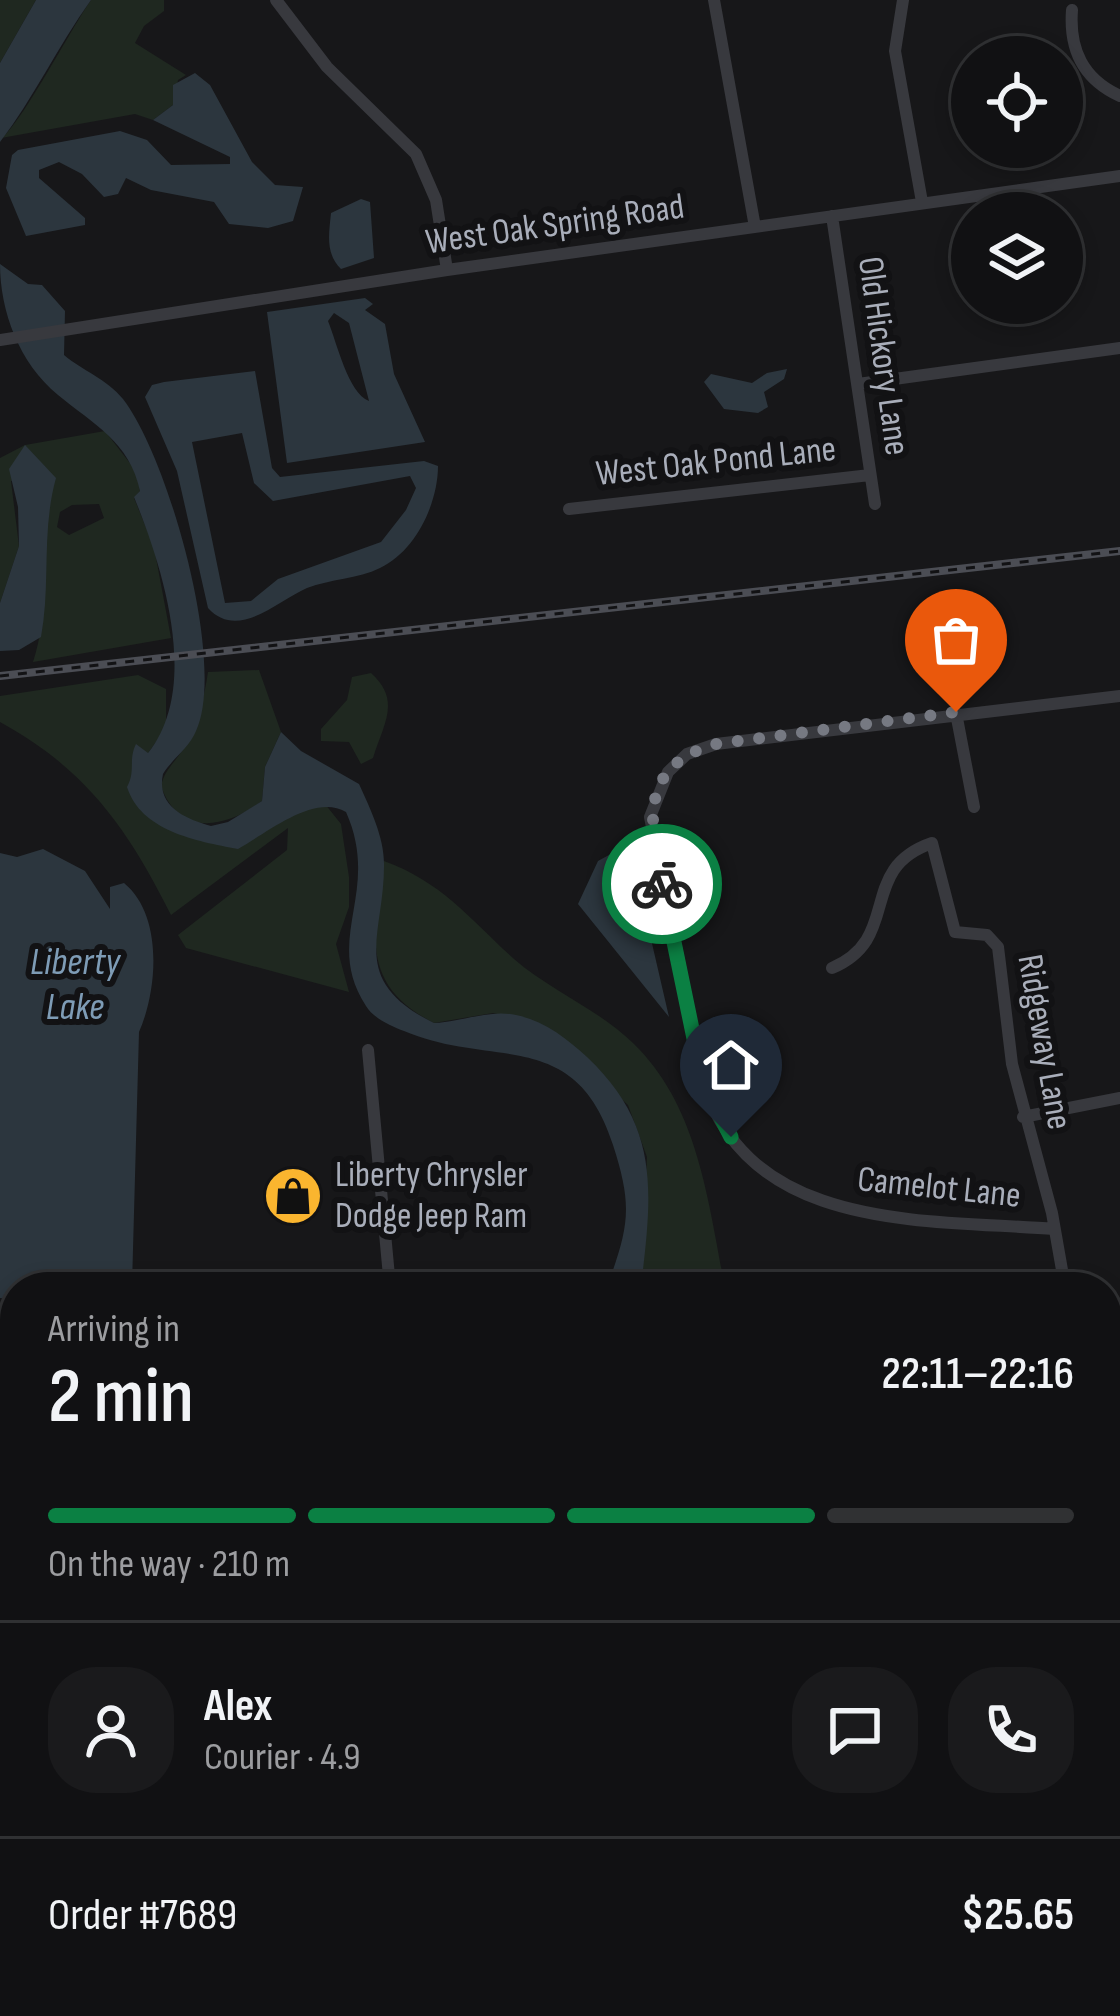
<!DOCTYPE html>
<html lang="en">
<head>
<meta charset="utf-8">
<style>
  body { margin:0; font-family:"Sofia Sans Condensed",sans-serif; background:#1a1a1c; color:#f1f3f6; height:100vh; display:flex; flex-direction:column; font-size:45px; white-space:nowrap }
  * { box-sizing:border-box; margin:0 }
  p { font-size:39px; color:#9c9da0 }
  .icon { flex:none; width:66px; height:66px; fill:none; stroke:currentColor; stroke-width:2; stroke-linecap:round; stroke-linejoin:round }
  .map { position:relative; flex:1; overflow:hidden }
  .drawer { position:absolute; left:0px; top:1272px; width:1122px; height:744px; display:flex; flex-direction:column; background:#111113; border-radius:48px 48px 0 0; box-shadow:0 6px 18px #0003,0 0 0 3px #303133 }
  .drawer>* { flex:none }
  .controls { position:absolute; left:951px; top:36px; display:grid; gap:24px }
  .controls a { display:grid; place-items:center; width:132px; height:132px; border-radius:50%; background:#111113; box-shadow:0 6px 18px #0003,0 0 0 3px #303133; font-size:60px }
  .pin { position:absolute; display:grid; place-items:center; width:102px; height:102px; color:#fff; margin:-123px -51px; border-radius:50% 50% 50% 0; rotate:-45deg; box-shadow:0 0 12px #0007 }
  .pin .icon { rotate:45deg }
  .courier { position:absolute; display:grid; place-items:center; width:120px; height:120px; margin:-60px; border:9px solid #0b8043; border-radius:50%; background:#fff; color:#222; box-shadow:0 3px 15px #0007 }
  .overview em { font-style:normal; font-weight:600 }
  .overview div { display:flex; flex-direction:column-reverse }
  .overview { display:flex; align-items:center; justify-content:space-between; height:204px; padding:0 48px }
  h1 { font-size:78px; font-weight:600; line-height:90px }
  .bar { display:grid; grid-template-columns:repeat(4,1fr); gap:18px 12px; align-content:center; height:144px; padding:0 48px }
  .bar i { height:15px; border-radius:9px; background:#303133 }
  .bar .on { background:#0b8043 }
  .bar p { grid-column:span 4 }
  .line { display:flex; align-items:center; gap:30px; padding:0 48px; border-top:3px solid #303133 }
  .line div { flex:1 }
  .round { display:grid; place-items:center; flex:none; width:126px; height:126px; border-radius:48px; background:#1a1a1c }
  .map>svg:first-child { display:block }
  .green { fill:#1f2820; fill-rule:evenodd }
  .water { fill:#2c363e; fill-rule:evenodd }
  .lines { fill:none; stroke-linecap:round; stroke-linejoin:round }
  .minor { stroke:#38393e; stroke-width:12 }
  .major { stroke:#54565e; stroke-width:15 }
  .rail-casing { stroke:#4b4d54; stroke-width:8 }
  .rail { stroke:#121214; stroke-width:3; stroke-dasharray:9; stroke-linecap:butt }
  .done { stroke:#767982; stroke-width:12; stroke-dasharray:0 21.6 }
  .route { stroke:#0b8043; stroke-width:15 }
  .labels { text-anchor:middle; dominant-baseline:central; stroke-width:12; stroke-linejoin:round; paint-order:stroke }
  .street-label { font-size:36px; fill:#a9aeba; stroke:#121214 }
  .poi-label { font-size:36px; fill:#a9aeba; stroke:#121214; text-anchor:start }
  .water-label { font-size:39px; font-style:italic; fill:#7e9cb6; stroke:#121214 }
</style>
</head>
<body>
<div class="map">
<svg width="1120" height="2016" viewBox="0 0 1120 2016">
  <rect width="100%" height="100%" fill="#171719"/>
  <path class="green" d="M0,0H36L0,63Z
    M91,0H164V11L144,26L135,43L186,75L178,80L173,105L153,120L135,114L1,138C19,128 72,27 91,0Z
    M105,431L136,471L140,491L134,498L154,547L171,638L33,662C53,601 38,539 55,479L11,481L19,546L0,603V458L25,445ZM99,504L104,518L69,535L57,527L60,512L72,505Z
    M259,670L281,732L265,767L262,801C226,828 179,838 161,786C165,768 177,761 185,746C198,722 204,699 208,672Z
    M371,673C402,701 383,724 373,758L361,764L349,742L321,741V729L347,700L352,677Z
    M138,675L166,689V728L136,770L179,834L325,804L341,824L349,877V907L336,944L349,992L186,948L178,935L287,850L288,828L171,915C128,829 86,769 0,722V696Z
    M384,861C442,882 470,919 514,959C551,991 598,1009 633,1043C699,1107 708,1202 725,1287H641L647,1157L628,1105L541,1024L493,1013L434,1023C358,984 374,932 384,861Z
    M315,2001H474L446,2016H319Z"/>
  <path class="water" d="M36,0H91C58,46 33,99 0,142V63Z
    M195,73L210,85L252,162L275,185L303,187L293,221L268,228L229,224L214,202L151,190L126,178L118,194L104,197L82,174L59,162L39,170V178L85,218V225L26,236L6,188L12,155L18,150L120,131L147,140L171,165L230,164V157L153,120L173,105V85Z
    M361,199L370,202L374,258L341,269C325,253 329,234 331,213Z
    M0,264L28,284L42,285L65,311L64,355C83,371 107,379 123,399C168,457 227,663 196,731C189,748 172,759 163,774C156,806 185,819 211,826L228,822L262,801L265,767L281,732L301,751L359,784C370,808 384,837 384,863C385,936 346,979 434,1023C461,1022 489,1009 516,1015C545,1021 566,1038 587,1057C661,1127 652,1193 641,1287H607C629,1226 633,1207 613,1145C575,1026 493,1069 404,1031C391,1026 373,1018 366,1006C322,938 382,893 346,812C314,793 267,833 238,849C196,841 141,831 127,787C136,771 128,760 136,744L148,753C201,687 163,568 134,497L140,491C130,442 93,424 58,395C19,363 0,311 0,264Z
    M365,298L373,304L365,310L385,324L394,374L425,442L287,463L267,312ZM334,313L349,323L369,401C348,393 337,343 328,321Z
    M787,369L784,379L764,392L768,407L758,413L724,409L704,382L711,374L752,383L767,373Z
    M255,371L272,468L280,477L424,461L438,466C438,503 416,551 380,568C358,579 330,579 307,588C277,601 238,641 208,608L177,471L145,397L152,385L164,382ZM242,433L254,483L273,501L410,476L416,488L406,510L381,542L278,579L251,601L225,603L192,442Z
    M25,445L56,478C41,532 51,584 41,637L19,650L0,651V603L19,546L18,507L9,469Z
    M629,844L669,1017L578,904L598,861Z
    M43,849L85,871L110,909V887L124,883C163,915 158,989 139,1032L132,1285L15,1287V1300L0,1298V853L17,857Z"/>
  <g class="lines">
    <path class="minor" d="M276,0L327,67L416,154L436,200L447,270
      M714,0L755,227
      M903,0L895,51L922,202
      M1072,10C1069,50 1083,79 1120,96
      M832,216L875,504
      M0,340L447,270L1120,176
      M858,384L1120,348
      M569,509L870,475
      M956,713L974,807
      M832,968C903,938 856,869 932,843L955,932L987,935L998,947L1012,1064L1052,1213L1065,1287
      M368,1050L390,1287
      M1023,1117L1120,1098
      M1054,1229C927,1219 749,1233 703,1081L650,817L668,772L687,754L716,744L1120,696
      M1107,1454L1120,1449
      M1107,1895L1120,1890
      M82,2001L83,2016
      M1103,2001L1107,2016
      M728,2016L777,2001"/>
    <path class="major" d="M1107,1340H1120
      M0,1360H15"/>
    <defs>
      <path id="rail" d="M0,676L1120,551"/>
    </defs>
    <use href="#rail" class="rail-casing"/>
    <use href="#rail" class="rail"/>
  </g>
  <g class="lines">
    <path class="done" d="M662,884C649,820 639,766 716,744L956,712"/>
    <path class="route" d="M662,884L703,1082L731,1137"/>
  </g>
  <defs>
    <symbol id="shop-disc" viewBox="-11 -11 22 22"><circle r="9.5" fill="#fab52f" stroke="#121214"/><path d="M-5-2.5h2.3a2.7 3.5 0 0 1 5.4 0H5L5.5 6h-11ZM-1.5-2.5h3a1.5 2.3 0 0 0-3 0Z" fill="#111"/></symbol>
  </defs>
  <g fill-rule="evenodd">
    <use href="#shop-disc" x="260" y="1163" width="66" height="66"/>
  </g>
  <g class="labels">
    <g class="street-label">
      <text transform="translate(555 225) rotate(-8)">West Oak Spring Road</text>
      <text transform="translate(883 356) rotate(82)">Old Hickory Lane</text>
      <text transform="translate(716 462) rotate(-6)">West Oak Pond Lane</text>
      <text transform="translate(1044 1042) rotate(80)">Ridgeway Lane</text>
      <text transform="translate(939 1188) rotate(6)">Camelot Lane</text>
    </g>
    <g class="poi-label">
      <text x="335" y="1175">Liberty Chrysler<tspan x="335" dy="41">Dodge Jeep Ram</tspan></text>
    </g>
    <g class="water-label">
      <text x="75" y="962">Liberty<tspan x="75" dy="45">Lake</tspan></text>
    </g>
  </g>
</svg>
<div class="controls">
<a><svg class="icon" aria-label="locate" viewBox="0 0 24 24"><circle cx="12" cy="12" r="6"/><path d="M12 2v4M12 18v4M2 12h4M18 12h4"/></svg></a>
<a><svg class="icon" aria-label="layers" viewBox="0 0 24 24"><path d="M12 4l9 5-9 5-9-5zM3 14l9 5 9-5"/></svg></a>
</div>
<div class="pin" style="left:956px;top:712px;background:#ea580c"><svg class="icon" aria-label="bag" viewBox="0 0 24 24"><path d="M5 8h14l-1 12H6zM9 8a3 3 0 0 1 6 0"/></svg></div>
<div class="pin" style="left:731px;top:1137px;background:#1f2937"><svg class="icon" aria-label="home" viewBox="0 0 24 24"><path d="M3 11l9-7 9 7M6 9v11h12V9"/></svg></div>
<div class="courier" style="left:662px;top:884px"><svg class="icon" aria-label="bike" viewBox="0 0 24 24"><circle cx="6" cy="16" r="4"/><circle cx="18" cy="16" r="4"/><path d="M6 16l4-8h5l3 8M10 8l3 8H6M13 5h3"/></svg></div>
<section class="drawer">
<div class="overview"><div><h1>2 min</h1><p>Arriving in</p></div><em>22:11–22:16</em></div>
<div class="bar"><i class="on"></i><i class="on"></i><i class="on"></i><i></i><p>On the way · 210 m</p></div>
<div class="line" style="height:216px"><a class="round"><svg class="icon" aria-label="person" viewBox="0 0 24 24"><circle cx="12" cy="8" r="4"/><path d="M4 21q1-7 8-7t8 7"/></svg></a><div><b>Alex</b><p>Courier · 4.9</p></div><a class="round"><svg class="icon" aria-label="chat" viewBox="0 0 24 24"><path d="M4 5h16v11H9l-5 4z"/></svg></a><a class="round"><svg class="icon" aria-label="phone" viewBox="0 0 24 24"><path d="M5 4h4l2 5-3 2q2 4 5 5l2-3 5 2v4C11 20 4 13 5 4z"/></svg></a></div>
<div class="line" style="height:156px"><div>Order #7689</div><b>$25.65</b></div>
</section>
</div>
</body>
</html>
